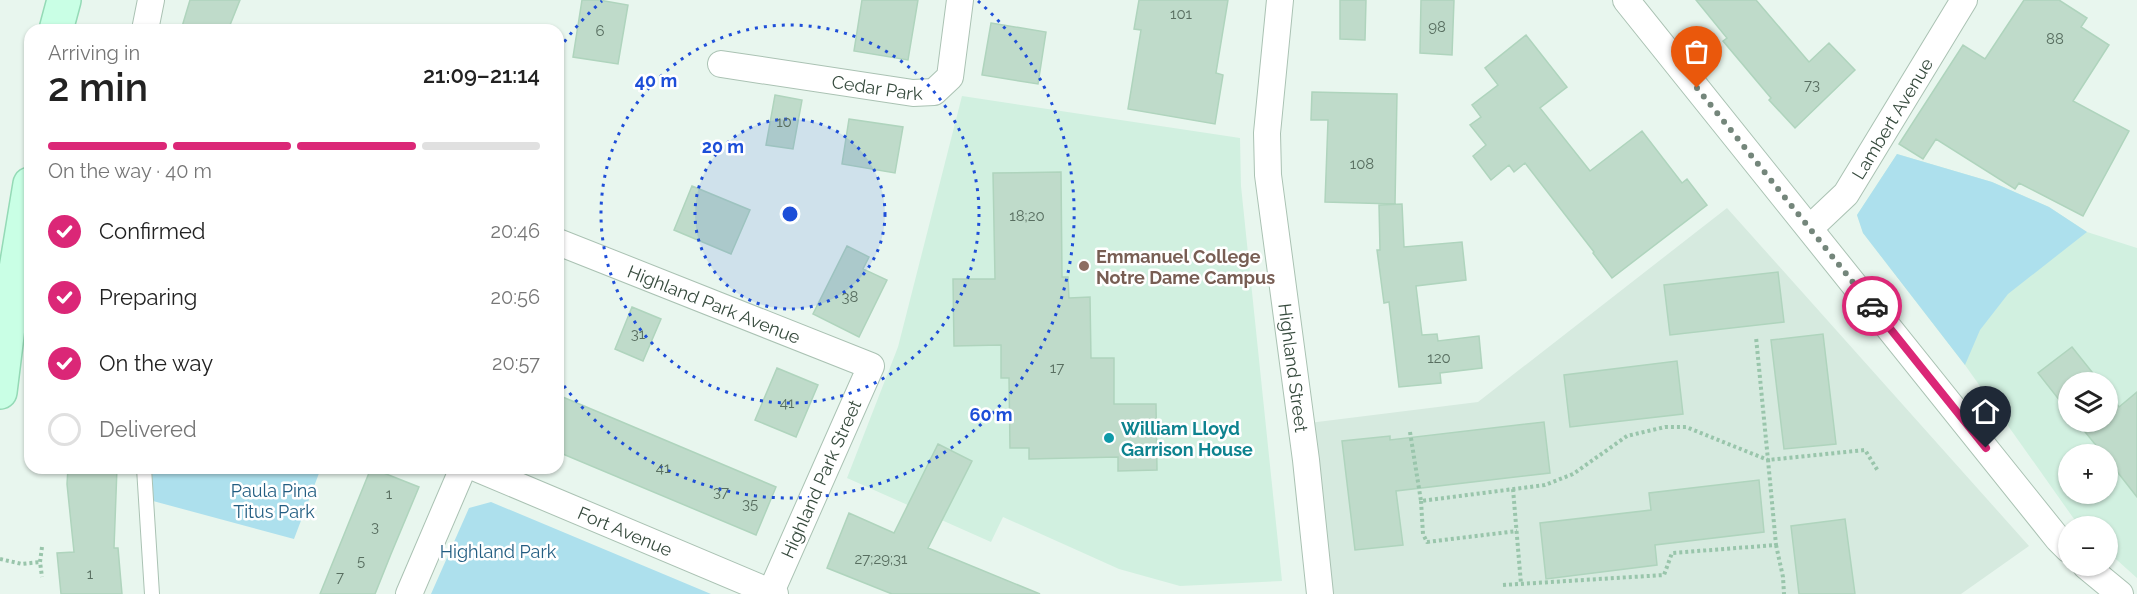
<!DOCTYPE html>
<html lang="en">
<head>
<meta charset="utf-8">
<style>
  body { margin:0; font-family:Raleway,sans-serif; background:#f6f6f6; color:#222; height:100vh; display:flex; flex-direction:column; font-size:22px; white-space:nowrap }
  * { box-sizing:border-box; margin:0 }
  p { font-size:20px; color:#767676 }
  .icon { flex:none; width:33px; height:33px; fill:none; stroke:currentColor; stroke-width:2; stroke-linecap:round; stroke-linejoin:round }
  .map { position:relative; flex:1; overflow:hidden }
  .sheet { position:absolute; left:24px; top:24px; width:540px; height:450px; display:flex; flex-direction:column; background:#fff; border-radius:18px; box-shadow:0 2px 4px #0004 }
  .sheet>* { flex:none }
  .fabs { position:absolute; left:2058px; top:372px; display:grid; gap:12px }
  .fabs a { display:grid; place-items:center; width:60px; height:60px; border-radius:50%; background:#fff; box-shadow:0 2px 4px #0004; font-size:30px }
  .pin { position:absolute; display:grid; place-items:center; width:51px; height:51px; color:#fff; margin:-62px -26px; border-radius:50% 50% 50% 0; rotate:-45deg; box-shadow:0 0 6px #0007 }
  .pin .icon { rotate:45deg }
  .courier { position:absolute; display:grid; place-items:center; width:60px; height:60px; margin:-30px; border:4px solid #db2777; border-radius:50%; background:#fff; color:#222; box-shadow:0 2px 8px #0007 }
  .head em { font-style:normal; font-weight:600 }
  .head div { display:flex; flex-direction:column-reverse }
  .head { display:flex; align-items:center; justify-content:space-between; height:102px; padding:0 24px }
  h1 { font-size:39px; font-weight:600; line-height:45px }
  .bar { display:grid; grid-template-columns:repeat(4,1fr); gap:9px 6px; align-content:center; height:72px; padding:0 24px }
  .bar i { height:8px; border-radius:4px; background:#e0e0e0 }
  .bar .on { background:#db2777 }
  .bar p { grid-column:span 4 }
  ol { padding:0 24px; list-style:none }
  li { display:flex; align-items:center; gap:18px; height:66px }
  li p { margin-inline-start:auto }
  li .icon { padding:6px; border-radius:50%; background:#db2777; color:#fff; stroke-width:4 }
  li:last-child { color:#767676 }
  li i { width:33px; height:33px; border:3px solid #e0e0e0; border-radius:50% }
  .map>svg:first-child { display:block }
  .residential { fill:#d6eadf }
  .education { fill:#d1f0e0; fill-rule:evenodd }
  .green { fill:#ade0ed }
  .building { fill:#bfdbca; stroke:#afd4bd; stroke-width:1.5 }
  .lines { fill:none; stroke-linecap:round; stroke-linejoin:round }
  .lane-casing { stroke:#aac2b3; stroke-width:16 }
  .street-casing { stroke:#aac2b3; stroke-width:28 }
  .secondary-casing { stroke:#94dab6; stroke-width:36 }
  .path { stroke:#99c5ab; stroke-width:4; stroke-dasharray:3 3; stroke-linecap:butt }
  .lane { stroke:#fff; stroke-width:14 }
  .street { stroke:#fff; stroke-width:26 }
  .secondary { stroke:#c9ffe5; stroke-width:33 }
  .done { stroke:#74867b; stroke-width:6; stroke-dasharray:0 10.8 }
  .route { stroke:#db2777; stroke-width:8 }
  .ring { fill:none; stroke:#1d4ed8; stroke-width:3; stroke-dasharray:3 6 }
  .education-dot { fill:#8d6e63; stroke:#fff; stroke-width:2 }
  .culture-dot { fill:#0f9aa8; stroke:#fff; stroke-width:2 }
  .labels { text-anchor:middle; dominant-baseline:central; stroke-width:5; stroke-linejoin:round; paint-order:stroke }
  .number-label { font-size:15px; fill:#586e60 }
  .street-label { font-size:18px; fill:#364a3d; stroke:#fff }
  .education-label { font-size:18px; font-weight:bold; fill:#785e54; stroke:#fff; text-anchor:start }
  .culture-label { font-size:18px; font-weight:bold; fill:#0d838f; stroke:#fff; text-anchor:start }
  .park-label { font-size:18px; fill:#235e82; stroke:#fff }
  .centre { fill:#1d4ed8; stroke:#fff; stroke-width:3 }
  .ring-label { font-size:18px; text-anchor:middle; font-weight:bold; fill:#1d4ed8; stroke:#fff; stroke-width:5; stroke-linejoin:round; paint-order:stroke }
</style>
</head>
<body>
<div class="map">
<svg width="2137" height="594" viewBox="0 0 2137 594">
  <rect width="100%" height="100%" fill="#e8f6ee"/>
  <path class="residential" d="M1727,208L2029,546L1961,594H1333L1309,423L1478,402Z"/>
  <path class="education" d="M962,96L1240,138L1241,186L1282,581L1180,586L1119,569L1003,517L991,542L847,478L898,347Z
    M1897,154L1992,182L2049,207L2087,232L2137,248V578L2108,552V526H2079L1965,365L1863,233L1857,215ZM2068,382H2108V422H2068ZM2068,454H2108V494H2068Z"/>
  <path class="green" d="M1897,154L1992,182L2049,207L2087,232L2008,294L1980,330L1965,365L1863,233L1857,215Z
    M152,468H321L294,539L153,501Z
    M491,502L711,594H431L469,508Z"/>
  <path class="building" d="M190,0H240L228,30H181Z
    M582,0H599L628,5L618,64L573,57Z
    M862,0H918L908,60L854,51Z
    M1139,0H1228L1216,73L1223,75L1215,124L1128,109L1141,30L1134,29Z
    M1340,0H1366L1365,40L1340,39Z
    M1421,0H1454L1452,55L1420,53Z
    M1696,0H1756L1809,62L1829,43L1855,70L1795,128L1769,100L1771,98L1723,41L1727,38Z
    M2024,0H2059L2087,18L2081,27L2109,45L2073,101L2129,131L2083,216L2019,183L2015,189L1936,139L1923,159L1899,144L1963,45L1985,59Z
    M991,23L1046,32L1038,84L982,75Z
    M1526,35L1567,87L1540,108L1590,171L1642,131L1682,183L1687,179L1707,205L1612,278L1593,253L1594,252L1525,163L1514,172L1509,165L1491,180L1473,156L1486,145L1470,125L1481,117L1472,105L1498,85L1485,68Z
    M1312,92L1397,94L1395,204L1325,202L1328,120H1311Z
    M775,95L802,100L793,149L766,145Z
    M849,119L903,127L895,173L842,164Z
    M1061,172L1062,277H1068L1069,298L1090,297L1091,358H1114V404H1156L1157,470L1118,471V457L1029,459V448H1010L1009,378H1001V345L954,346L953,279H995L993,173Z
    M692,186L750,210L731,254L674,230Z
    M1402,204L1404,247L1462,242L1466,280L1416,286L1422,335L1437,334L1438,341L1479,336L1482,368L1440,373L1441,383L1399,387L1389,302L1384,303L1377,250H1380L1379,205Z
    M847,246L869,257L863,269L887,280L859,337L813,314Z
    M1778,272L1784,322L1670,335L1664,285Z
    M632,307L661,319L643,361L615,349Z
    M1823,334L1836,444L1784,449L1771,340Z
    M2072,347L2100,382H2068V411L2038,373Z
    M1677,361L1683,414L1570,427L1564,375Z
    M777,368L818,385L796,437L755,420Z
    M2108,392L2119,407L2137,392V497L2108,460V454H2103L2077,422H2108Z
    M558,395L776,487L756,535L558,452Z
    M1544,422L1550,473L1396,491L1403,545L1355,550L1342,441L1390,436V440Z
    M938,444L972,461L928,548L1040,594H892L827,568L849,513L894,533Z
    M68,468H117L114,548H118L122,594H61L57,553L74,552L67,484Z
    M371,468L419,487L391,554L375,594H320Z
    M1759,480L1764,532L1655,545L1657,565L1546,579L1540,523L1651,510L1649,493Z
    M1845,519L1855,594H1799L1791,526Z"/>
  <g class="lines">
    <defs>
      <path id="lane" d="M144,468L152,594"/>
      <g id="street">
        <path id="s1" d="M1280,0L1267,133L1268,175L1306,460L1320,594"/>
        <path d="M1626,0L2058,539L2068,549"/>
        <path d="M145,30L151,0"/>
        <path id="s2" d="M721,64L913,93L934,92L950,77L960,0"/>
        <path id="s3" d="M1810,228L1846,194L1964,0"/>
        <path id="s4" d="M558,242L871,366L771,592"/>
        <path id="s5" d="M476,468L775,594"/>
        <path d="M2086,566L2120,594"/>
        <path d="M409,594L463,468"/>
      </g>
      <path id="secondary" d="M56,30L64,0
        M0,392L13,287L30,184"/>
    </defs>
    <use href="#lane" class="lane-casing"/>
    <use href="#street" class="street-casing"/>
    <use href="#secondary" class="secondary-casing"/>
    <path class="path" d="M1410,432L1421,501L1545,485L1573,474L1627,436L1665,427H1686L1768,460L1756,337
      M1513,489L1521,584
      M1421,501L1423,534L1427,542L1517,531
      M1776,545L1783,577L1784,594
      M42,547L40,562L42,577
      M0,559L22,564L40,562
      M1503,585L1664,575L1672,553L1776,545L1768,460L1865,450L1878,471"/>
    <use href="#lane" class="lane"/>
    <use href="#street" class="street"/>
    <use href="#secondary" class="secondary"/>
  </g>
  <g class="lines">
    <path class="done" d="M1697,88L1872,306"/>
    <path class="route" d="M1872,306L1986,448"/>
  </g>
  <circle cx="790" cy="214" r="95" fill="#1d4ed8" fill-opacity=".12"/>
  <g class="ring">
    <circle cx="790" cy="214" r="95"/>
    <circle cx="790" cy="214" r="189"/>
    <path d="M559 49A284 284 0 0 1 602 1M978 1A284 284 0 1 1 559 379"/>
  </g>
  <circle class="education-dot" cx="1084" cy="266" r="6"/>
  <circle class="culture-dot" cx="1109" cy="438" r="6"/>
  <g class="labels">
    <g class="number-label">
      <text x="1181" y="14">101</text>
      <text x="1437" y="27">98</text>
      <text x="600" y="31">6</text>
      <text x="2055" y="39">88</text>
      <text x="1812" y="85">73</text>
      <text x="784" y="122">10</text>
      <text x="1362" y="164">108</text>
      <text x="1027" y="216">18;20</text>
      <text x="850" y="297">38</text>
      <text x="638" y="334">31</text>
      <text x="1439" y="358">120</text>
      <text x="1057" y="368">17</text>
      <text x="787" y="403">41</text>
      <text x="663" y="468">41</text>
      <text x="721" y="492">37</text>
      <text x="389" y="494">1</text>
      <text x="750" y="504">35</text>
      <text x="375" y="527">3</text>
      <text x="881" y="559">27;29;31</text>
      <text x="361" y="561">5</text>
      <text x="90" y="574">1</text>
      <text x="340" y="577">7</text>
    </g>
    <g class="street-label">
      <text stroke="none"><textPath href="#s2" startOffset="158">Cedar Park</textPath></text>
      <text stroke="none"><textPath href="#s3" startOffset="138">Lambert Avenue</textPath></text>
      <text stroke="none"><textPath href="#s4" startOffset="168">Highland Park Avenue</textPath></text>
      <text stroke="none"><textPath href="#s1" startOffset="370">Highland Street</textPath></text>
      <text transform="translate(821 479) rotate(-66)">Highland Park Street</text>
      <text stroke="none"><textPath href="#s5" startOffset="162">Fort Avenue</textPath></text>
    </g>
    <g class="education-label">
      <text x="1096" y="256">Emmanuel College<tspan x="1096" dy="21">Notre Dame Campus</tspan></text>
    </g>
    <g class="culture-label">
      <text x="1121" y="428">William Lloyd<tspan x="1121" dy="21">Garrison House</tspan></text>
    </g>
    <g class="park-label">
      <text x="274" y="490">Paula Pina<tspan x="274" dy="21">Titus Park</tspan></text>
      <text x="498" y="551">Highland Park</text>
    </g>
  </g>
  <circle cx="790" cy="214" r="9" class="centre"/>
  <g class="ring-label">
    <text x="656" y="87">40 m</text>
    <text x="723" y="153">20 m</text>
    <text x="991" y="421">60 m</text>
  </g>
</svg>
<div class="fabs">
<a><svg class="icon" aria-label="layers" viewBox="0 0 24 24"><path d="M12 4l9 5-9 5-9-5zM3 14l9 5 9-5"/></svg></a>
<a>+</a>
<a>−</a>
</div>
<div class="pin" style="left:1697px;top:88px;background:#ea580c"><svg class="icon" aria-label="bag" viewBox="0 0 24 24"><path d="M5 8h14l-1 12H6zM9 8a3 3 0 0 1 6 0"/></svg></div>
<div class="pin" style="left:1986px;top:448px;background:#1f2937"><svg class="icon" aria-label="home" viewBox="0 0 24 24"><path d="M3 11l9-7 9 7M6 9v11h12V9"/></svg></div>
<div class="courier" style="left:1872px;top:306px"><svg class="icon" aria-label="car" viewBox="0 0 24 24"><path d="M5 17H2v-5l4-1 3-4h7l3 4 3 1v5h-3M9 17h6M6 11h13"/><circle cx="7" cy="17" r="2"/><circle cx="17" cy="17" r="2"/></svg></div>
<section class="sheet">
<div class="head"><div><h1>2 min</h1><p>Arriving in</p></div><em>21:09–21:14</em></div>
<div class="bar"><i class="on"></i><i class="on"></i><i class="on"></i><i></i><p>On the way · 40 m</p></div>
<ol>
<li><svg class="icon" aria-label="check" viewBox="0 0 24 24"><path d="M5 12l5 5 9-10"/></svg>Confirmed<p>20:46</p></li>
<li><svg class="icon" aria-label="check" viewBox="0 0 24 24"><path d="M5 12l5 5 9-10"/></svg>Preparing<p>20:56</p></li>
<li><svg class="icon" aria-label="check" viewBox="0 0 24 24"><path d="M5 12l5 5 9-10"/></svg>On the way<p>20:57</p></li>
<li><i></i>Delivered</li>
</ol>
</section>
</div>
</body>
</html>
